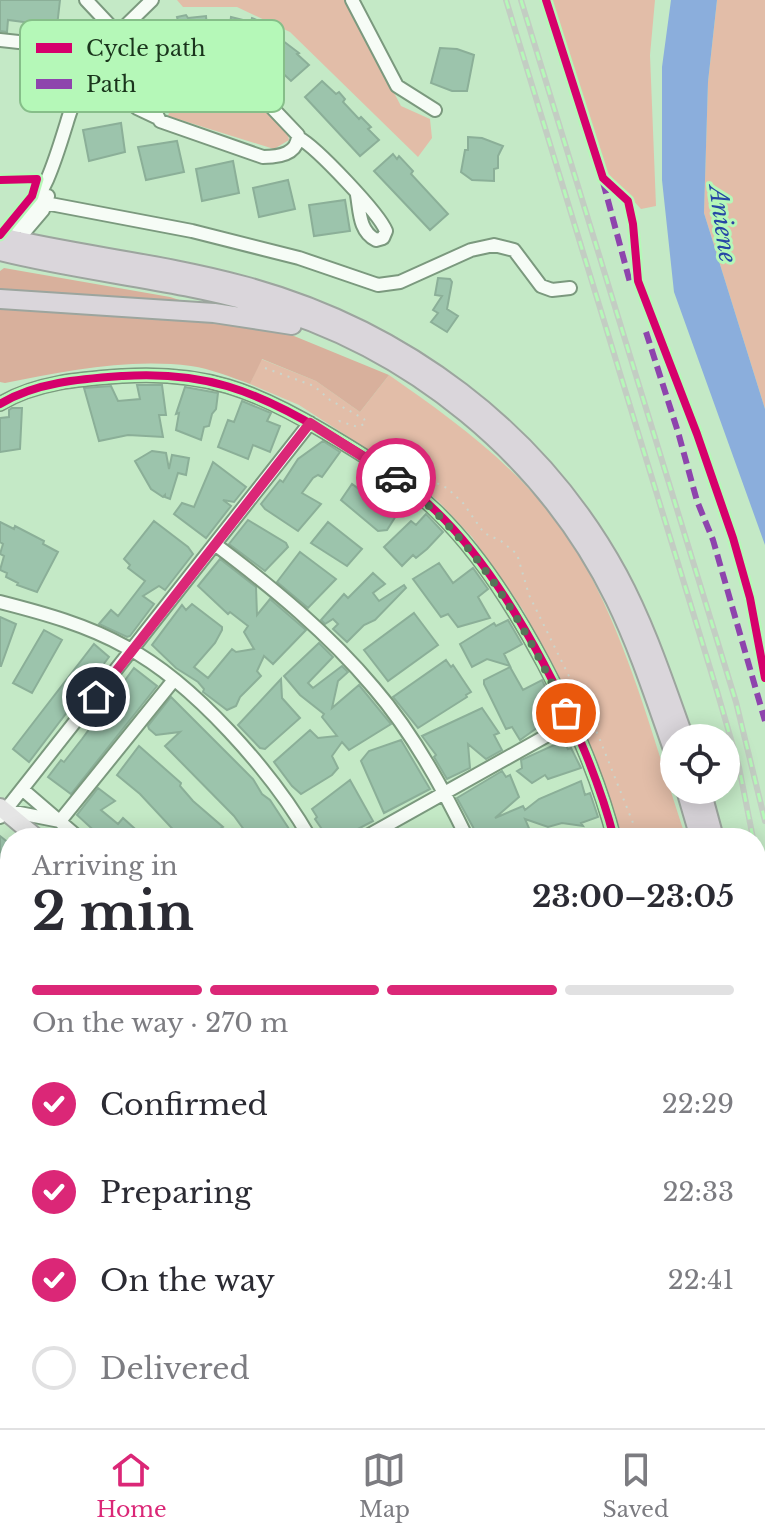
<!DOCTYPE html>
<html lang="en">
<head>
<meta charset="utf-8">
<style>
  body { margin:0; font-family:"Libre Baskerville",serif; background:#f7f7f7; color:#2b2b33; height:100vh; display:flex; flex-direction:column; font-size:30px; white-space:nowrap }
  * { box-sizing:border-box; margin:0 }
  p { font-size:26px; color:#7c7c81 }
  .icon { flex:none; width:44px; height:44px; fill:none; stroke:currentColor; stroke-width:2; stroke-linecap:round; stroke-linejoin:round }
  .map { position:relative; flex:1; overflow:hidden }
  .sheet { position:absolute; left:0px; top:828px; width:766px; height:600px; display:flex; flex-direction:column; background:#fff; border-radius:32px 32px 0 0; box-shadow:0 4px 20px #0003 }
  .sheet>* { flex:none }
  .tools { position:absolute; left:660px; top:724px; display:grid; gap:16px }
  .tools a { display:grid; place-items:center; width:80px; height:80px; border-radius:50%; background:#fff; box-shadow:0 4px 20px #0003; font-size:40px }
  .pin { position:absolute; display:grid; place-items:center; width:68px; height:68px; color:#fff; margin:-34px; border:4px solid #fff; border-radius:50%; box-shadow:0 2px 8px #0007 }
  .courier { position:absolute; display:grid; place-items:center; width:80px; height:80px; margin:-40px; border:6px solid #db2777; border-radius:50%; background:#fff; color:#222; box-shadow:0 2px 10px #0007 }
  .head em { font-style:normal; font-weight:700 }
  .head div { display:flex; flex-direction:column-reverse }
  .head { display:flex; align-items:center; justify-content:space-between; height:136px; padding:0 32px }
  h1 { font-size:52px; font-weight:700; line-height:60px }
  .bar { display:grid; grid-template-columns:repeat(4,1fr); gap:12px 8px; align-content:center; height:96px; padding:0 32px }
  .bar i { height:10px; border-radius:6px; background:#e1e1e2 }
  .bar .current { background:#db2777 }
  .bar p { grid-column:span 4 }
  ol { padding:0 32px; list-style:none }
  li { display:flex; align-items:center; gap:24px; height:88px }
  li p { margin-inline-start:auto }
  li .icon { padding:8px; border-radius:50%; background:#db2777; color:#fff; stroke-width:4 }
  li:last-child { color:#7c7c81 }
  li i { width:44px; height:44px; border:4px solid #e1e1e2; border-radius:50% }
  .dock { display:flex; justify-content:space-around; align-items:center; height:112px; border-top:2px solid #e1e1e2; background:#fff; font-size:22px; color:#7c7c81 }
  .dock a { display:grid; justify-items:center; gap:4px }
  .dock .current { color:#db2777 }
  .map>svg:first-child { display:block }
  .green { fill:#e2bda8 }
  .forest { fill:#d8b09c }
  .water { fill:#8baedc }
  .building { fill:#9cc4ac; stroke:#8baf98; stroke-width:2 }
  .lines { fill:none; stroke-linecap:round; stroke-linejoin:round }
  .minor-casing { stroke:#7b997e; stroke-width:16 }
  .major-casing { stroke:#9ca59e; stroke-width:20 }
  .highway-casing { stroke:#9ca59e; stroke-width:22 }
  .path { stroke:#cbd5cb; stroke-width:2; stroke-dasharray:2 6; stroke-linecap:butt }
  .minor { stroke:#f6fcf6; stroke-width:12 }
  .major { stroke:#e5e5e5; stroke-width:16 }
  .highway { stroke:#dad6db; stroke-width:18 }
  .rail-casing { stroke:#c3cdc3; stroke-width:6 }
  .rail { stroke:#b5f8b8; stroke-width:3; stroke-dasharray:9; stroke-linecap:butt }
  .quiet { stroke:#8e44ad; stroke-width:6; stroke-dasharray:12 6; stroke-linecap:butt }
  .cycleway-casing { stroke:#b5f8b8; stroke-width:13 }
  .cycleway { stroke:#d6006c; stroke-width:8 }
  .done { stroke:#567458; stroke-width:8; stroke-dasharray:0 14.4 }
  .route { stroke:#db2777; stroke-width:10 }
  .labels { text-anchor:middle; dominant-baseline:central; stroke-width:6; stroke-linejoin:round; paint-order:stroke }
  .water-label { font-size:24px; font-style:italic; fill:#2646a5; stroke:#b5f8b8 }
  .key { fill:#b5f8b8; stroke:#86be89; stroke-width:2 }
  .key-label { font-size:22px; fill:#1a351c }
</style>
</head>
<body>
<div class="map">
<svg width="765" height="1428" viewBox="0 0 765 1428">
  <rect width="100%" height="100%" fill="#c4e9c6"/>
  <path class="green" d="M177,0H345L401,106L430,119L432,138L418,157L290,32L237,7H183Z
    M552,0H655L650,55L656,206L641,209L603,168Z
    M717,0H765V409L704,213L708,82Z
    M195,76L225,78L286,126L289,140L274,149L168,116L177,88Z
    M261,359L316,381L360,412L389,375C455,421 523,470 568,538C624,621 654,743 686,838H621L578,719L551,663L523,610L472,537L438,501L403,472L299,405L250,384Z
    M10,1270V1418H216L215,1428H0V1274L5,1277Z"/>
  <path class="forest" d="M4,268L170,297L294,336L389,375L360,412L316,381L262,359L250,384C231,377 211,369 191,366C129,358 65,371 5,383L0,382V271Z"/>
  <path class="water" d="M671,0H717L708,82L704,213L765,409V545L674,292L662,180V67Z
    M765,1299V1427L756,1414V1323Z"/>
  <path class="building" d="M0,0H60L57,26L47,24L45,37L37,35L39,24L8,20L7,32L0,31Z
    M186,15L188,18L206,16L208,39L177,46L162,55L139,86L119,77L116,73L148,36L178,21L177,17Z
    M231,17L251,22L252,18L264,23L262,25L299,53L297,54L309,65L291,81L261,53L259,55L249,51L250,47L228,40Z
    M440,48L457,49L474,55L467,91H452L431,83Z
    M322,81L336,94L339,92L345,99L343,102L359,119L361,117L371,127L368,129L379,140L360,156L305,97Z
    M121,123L125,152L89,161L83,130Z
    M468,137L482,138L503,146L498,156V168L494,169V181L472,180L461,172L465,150H468Z
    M177,141L184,172L146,180L138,147Z
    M393,154L397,159L399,156L413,171L411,174L448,214L430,230L374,171Z
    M233,161L239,193L202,201L196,169Z
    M288,180L295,209L259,217L253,188Z
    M345,200L350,231L314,236L309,205Z
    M438,278L450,279L452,282L447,309L458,316L447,332L431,322L438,313L433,310L442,296L435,295Z
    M137,385H162L166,415H159L163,437L128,435L99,441L84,388L111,386L118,401L140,399Z
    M185,387L218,393L216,409L212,414L209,426L204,427L201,440L176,430L179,413L176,414Z
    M242,401L271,413L267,421L280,426L270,452L253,445L248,459L218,447L228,420L234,422Z
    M12,408H22L20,449L0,452V418L9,417V410Z
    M323,441L340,452L322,477L318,475L313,478L302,493L321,504L298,531L265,509L261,504L280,480L283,482L298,459Z
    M152,451L166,453L169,469L172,455L189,458L186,475L178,473L170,499L165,497V495L163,497L151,489L135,461Z
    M213,462L246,487L234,502L223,500L231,506L206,538L174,514L182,503L194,507Z
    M376,474L396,489L390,498L401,508L387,530L378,531L341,500L352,484L363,492Z
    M426,514L443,532L427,549L416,558L413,555L402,566L384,547L411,521L416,525Z
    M248,520L286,543L288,547L265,571L229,544Z
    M154,521L188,547L193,554L165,590L159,586L143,596L154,604L130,636L127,637L99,624L111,610L118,616L145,581L128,568L130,565L124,559Z
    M0,522L14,529L15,526L44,541L43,544L58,552L37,592L17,585L18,583L6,577L7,573L0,570L4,556L0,554L3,544L0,542Z
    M328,522L362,549L347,566L311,543Z
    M300,552L336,579L308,608L277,582Z
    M220,559L256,587L257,615L270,599L306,630L273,664L264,656L257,671L261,676L240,697L236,706L227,710L203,692L204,689L198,682L176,668L152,645L182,605L186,610L192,604L222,627V630L215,643L194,667L208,678L232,649L236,652L254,649L244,632L248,626L230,612L228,614L198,586Z
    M439,563L453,583L473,568L488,589L478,597L490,618L458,627L448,614L441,617L413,579Z
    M373,573L385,584L373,593L379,601L404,585L406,588L375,620L364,625L347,642L333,629L338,624L333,619L325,624L321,620L344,594L348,598Z
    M414,613L438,645L388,681L364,650Z
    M0,617L16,624L1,666H0Z
    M508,620L522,644L504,654L510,666L487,659L472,667L460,644L494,623L496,626Z
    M44,630L62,640L32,693L13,683Z
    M319,643L333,657L308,683L313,688L342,666L348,672L338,681L332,708L359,685L391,724L349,750L342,742L332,756L338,768L332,775L301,794L292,786L274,762L310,730L318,738L337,736L322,717L324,714L300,695L284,676Z
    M94,644L109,657L29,762L13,749Z
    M446,660L451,667L453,665L471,692L466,695L467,697L418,728L393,697Z
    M510,667L523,690L542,680L553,703L544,709L548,720L520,740L512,727L506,729L484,684V680Z
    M134,668L157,686L71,794L48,777L61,760L64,762L82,739Z
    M281,679L282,698L300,718L265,749L260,748L238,725Z
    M171,697L253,779L262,794L270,800L295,838H250L234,816L165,746L180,732L156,735L149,729L148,726Z
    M482,708L499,733L494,735L502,750L486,759L468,744L470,768L447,779L434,757L436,755L422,736Z
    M401,740L430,789L384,813L361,761L369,751Z
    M563,741L568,749L571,748L581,768L548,779L545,775L532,783L517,771L522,768L521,760Z
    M139,746L181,783L180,786L193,801L223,827L220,829L228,838H181L140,794L117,775Z
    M502,771L506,777L510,775L519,797L495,818L523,806L525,810L539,799L581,781L585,795L590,793L598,817L581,823L583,826L562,823L548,827L525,819L531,833L519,838H479L457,798Z
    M350,780L373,821L341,838H328L315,819L317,817L312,809Z
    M98,788L115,801L101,810L118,824L123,818L145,838L101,837L77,815Z
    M0,836L10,844V966L7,973L10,975V987L2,983L0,989Z
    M0,1206L10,1213V1266L0,1257Z
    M461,1418H507L501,1428H464Z"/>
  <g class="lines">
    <defs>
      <path id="minor" d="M86,0L118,34
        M352,0L397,86L435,110
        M0,40L37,44L60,52
        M59 60a19 19 0 1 1 38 0a19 19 0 1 1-38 0Z
        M95,50L112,39L152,0
        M201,70H224L241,75L298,135C298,154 279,157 263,157L160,121L156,113C164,88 176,77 201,70Z
        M92,73L137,108L156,117
        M114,84L158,105
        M299,138C316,147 379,213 386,231L383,238L376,240C359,231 360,212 357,195
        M45,203L192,231L299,258L378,285L400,282L471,250L494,245L514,250L541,286L552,290L570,288
        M17,227C45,196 55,161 67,122C71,108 78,94 77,79
        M26,230L43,210L48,196
        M0,404C36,382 81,379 123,376C204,371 254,390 323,431C362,454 403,479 436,511C512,584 588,736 614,838
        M216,545C273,588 328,633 374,688C412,732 442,786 467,838
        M0,602C43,613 87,625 126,647C194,683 272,772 310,838
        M22,789L79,838
        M9,811L60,821
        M0,817L310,423
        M60,821L173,681
        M364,838L571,722
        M0,998L10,1003
        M0,1130L10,1119
        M0,1166L10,1174
        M280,1418L281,1428
        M513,1428L518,1418"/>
      <path id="major" d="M0,807L37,838
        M377,1418L378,1428"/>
      <path id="highway" d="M0,237C81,256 164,264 244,286C402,329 539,430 618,575C646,627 664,683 684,738
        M0,251C84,272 172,279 256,303C410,346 544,455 615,599C639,648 656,701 674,752
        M0,299L214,313L292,325
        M686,790L700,838
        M701,790L714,838
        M598,1428L605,1418
        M616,1428L620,1418"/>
    </defs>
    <use href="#minor" class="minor-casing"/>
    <use href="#major" class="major-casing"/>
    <use href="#highway" class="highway-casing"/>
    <path class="path" d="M265,368L314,386L330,400L364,419L366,423L358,427L339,421L336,425
      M397,443L395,454L414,462L428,479L447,488L463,503L484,533L501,541L517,554L529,595L598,735L639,838
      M1,1316L10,1323
      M0,1318L10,1302
      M0,1415L23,1428
      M145,1418L159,1428
      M241,1418L243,1428
      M531,1421L543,1418
      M217,1428V1418"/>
    <use href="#minor" class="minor"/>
    <use href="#major" class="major"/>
    <use href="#highway" class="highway"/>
    <defs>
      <path id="rail" d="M506,0L717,691L739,767L753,838
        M521,0L736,702L765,821
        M756,858C765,928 765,999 756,1069
        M756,1154L765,1111
        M756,1178L764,1144
        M655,1428L658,1418
        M672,1428L676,1418"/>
    </defs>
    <use href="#rail" class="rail-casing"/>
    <use href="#rail" class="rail"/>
    <path class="quiet" d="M603,182L631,286
      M646,332L678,432L697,501L713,540L765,721
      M756,1226L765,1210
      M695,1428L699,1418"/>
    <defs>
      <path id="cycleway" d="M546,0L603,178L628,201L633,224L638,281L697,434L733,538L750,598L765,678
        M0,180L37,179L32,196L0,235
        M0,404C36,382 81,379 123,376C204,371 254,390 323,431C362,454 403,479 436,511C512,584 588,736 614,838"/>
    </defs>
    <use href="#cycleway" class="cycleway-casing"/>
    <use href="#cycleway" class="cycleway"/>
  </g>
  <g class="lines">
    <path class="done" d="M396,478C475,538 525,624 566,713"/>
    <path class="route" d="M96,697L310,423L396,478"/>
  </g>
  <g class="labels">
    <g class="water-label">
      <text transform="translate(723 224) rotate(82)">Aniene</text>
    </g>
  </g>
  <rect x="20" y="20" width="264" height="92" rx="12" class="key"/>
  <rect x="36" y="43" width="36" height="10" fill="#d6006c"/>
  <rect x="36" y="79" width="36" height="10" fill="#8e44ad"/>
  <g class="key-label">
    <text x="86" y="56">Cycle path</text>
    <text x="86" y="92">Path</text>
  </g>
</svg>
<div class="tools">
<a><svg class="icon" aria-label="locate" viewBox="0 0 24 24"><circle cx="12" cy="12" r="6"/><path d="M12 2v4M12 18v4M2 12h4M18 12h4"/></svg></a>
</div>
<div class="pin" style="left:566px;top:713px;background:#ea580c"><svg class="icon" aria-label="bag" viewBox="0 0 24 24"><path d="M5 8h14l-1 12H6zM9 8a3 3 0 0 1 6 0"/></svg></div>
<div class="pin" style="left:96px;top:697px;background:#1f2937"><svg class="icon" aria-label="home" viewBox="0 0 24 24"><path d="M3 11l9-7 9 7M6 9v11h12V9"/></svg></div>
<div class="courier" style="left:396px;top:478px"><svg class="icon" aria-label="car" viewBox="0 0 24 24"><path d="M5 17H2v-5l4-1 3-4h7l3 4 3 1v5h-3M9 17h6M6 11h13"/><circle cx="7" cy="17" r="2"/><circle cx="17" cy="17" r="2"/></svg></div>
<section class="sheet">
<div class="head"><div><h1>2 min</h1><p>Arriving in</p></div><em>23:00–23:05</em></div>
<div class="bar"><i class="current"></i><i class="current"></i><i class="current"></i><i></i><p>On the way · 270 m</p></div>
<ol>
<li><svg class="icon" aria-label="check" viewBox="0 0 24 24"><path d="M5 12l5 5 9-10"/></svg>Confirmed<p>22:29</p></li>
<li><svg class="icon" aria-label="check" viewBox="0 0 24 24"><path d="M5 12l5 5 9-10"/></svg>Preparing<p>22:33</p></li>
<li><svg class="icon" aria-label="check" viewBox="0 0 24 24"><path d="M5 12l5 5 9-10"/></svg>On the way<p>22:41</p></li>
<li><i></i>Delivered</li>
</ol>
</section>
</div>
<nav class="dock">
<a class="current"><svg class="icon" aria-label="home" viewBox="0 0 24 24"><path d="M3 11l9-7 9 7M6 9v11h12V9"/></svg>Home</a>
<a><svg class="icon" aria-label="map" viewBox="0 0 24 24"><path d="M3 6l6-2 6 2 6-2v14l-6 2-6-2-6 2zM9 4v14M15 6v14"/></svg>Map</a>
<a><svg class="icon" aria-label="saved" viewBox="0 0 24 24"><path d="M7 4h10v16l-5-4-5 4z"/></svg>Saved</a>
</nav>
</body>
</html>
